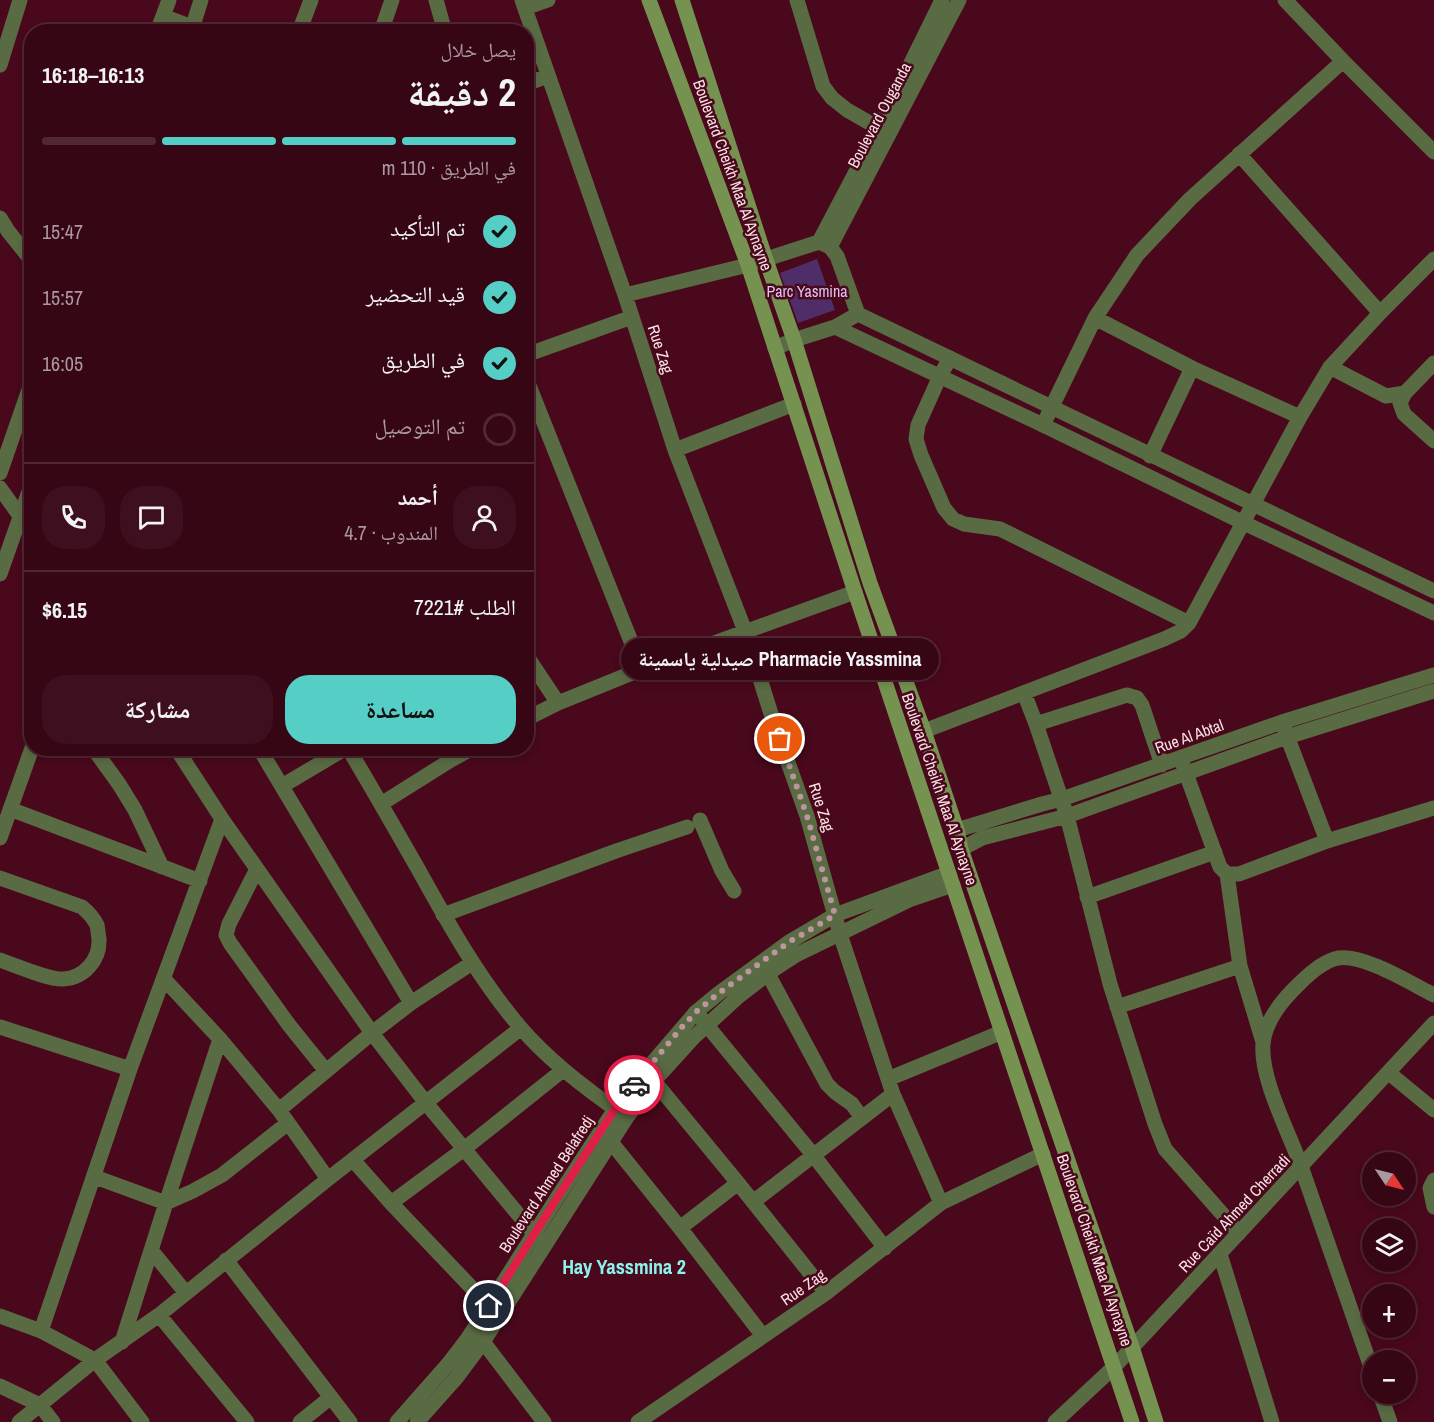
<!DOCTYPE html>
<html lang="ar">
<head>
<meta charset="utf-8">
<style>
  body { margin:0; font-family:"Archivo Narrow","Noto Naskh Arabic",sans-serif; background:#3e0f1e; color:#f1f3f6; direction:rtl; height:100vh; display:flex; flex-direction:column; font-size:22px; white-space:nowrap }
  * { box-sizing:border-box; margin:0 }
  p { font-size:20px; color:#aa99a0 }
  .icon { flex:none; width:33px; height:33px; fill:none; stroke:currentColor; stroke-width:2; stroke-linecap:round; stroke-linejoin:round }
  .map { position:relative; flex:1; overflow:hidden; direction:ltr }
  .drawer { position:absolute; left:24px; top:24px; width:510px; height:732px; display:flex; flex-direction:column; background:#370615; border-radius:24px; box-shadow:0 3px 9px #0003,0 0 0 2px #512734; direction:rtl }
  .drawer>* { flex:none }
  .needle { width:39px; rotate:125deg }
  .controls { position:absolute; left:1362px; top:1152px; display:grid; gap:12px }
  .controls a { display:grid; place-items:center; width:54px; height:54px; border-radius:50%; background:#370615; box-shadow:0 3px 9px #0003,0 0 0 2px #512734; font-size:30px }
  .pin { position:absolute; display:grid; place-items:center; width:51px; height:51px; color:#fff; margin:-26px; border:3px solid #fff; border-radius:50%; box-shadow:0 2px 6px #0007 }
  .courier { position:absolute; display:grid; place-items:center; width:60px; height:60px; margin:-30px; border:4px solid #e11d48; border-radius:50%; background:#fff; color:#222; box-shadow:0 2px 8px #0007 }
  .bubble { position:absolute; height:42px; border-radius:21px; background:#370615; box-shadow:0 3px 9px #0003,0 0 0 2px #512734; font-size:20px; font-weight:700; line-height:42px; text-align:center; direction:rtl }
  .overview em { font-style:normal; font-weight:700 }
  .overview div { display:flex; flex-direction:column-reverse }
  .overview { display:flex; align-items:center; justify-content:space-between; height:102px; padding:0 18px }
  h1 { font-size:39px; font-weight:700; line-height:45px }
  .bar { display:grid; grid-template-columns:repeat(4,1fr); gap:9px 6px; align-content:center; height:72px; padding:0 18px }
  .bar i { height:8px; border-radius:4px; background:#512734 }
  .bar .selected { background:#55cec5 }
  .bar p { grid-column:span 4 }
  .line { display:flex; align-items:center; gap:15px; padding:0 18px; border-top:2px solid #512734 }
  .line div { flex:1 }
  .round { display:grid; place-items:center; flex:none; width:63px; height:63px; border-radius:24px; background:#3e0f1e }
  ol { padding:0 18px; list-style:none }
  li { display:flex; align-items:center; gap:18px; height:66px }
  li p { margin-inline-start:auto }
  li .icon { padding:6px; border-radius:50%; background:#55cec5; color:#111; stroke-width:4 }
  li:last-child { color:#aa99a0 }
  li i { width:33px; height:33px; border:3px solid #512734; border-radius:50% }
  .cta { display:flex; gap:12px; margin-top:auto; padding:12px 18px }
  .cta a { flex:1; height:69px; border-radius:24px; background:#55cec5; color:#111; font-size:24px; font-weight:700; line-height:69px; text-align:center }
  .cta a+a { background:#3e0f1e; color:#f1f3f6 }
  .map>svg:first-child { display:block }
  .green { fill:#4f2d68 }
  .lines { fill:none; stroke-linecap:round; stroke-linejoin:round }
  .minor { stroke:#596b43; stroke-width:15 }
  .tertiary { stroke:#596b43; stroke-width:15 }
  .secondary { stroke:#759251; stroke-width:15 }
  .done { stroke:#bd959e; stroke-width:6; stroke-dasharray:0 10.8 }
  .route { stroke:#e11d48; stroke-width:8 }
  .labels { text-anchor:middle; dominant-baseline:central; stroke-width:5; stroke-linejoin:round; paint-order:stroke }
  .street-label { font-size:16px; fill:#fbe1e4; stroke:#49081c }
  .park-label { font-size:16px; fill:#dcc3f3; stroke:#49081c }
  .quarter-label { font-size:20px; font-weight:bold; fill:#8af4ec; stroke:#49081c }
</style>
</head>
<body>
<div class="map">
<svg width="1434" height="1422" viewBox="0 0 1434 1422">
  <rect width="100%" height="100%" fill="#49081c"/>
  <path class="green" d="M817,259L835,310L798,323L780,273Z"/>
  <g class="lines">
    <path class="minor" d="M436,0L445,32
      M522,0L625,295L675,450L745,631L773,720L807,816L840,934L893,1094L941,1203L826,1293L638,1422
      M797,0L823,86L832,98L847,110L889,134
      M1285,0L1343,61L1434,152
      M525,8L548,0
      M299,32L311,0
      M381,32L392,0
      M0,65L20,0
      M526,84L548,76
      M1239,154L1380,313
      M0,218L8,231L32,261
      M625,295L748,265
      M1095,318L1192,368L1300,417
      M526,355L632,317
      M950,358L940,376L918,425L916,439L921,455L944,508L953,519L964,524L1000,529L1189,623
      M1434,363L1405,393L1400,403L1404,414L1434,441
      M1330,367L1386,396L1405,393
      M526,378L642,669
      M1043,425L1095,318L1137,255L1190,199L1343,61
      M675,450L794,404
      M1150,456L1192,368
      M0,488L32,533
      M526,655L558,703
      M1024,693L1036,724
      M526,719L558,703L642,669L855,592
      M1284,728L1327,841
      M924,731L1164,639L1181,631L1189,623L1300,417L1330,367L1380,313L1434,259
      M93,748L119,784L135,810L162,867
      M176,748L222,819L372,1033L426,1103L542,1243
      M259,748L411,1003
      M348,748C372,788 394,827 417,867C448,923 479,979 520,1027C550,1062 587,1090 624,1115
      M1162,765L1142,705L1137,698L1127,695L1036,724L1067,816L1110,984L1155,1124L1165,1149L1239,1233
      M1183,765L1220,867L1227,874H1239L1327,841L1434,808
      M282,786L346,748
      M381,804L451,760L473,748
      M10,809L200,881
      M700,820L722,871L734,891
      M957,830L1042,804L1062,799L1282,722L1434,675
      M0,838L32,748
      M961,849L982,838L1067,816L1287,737L1434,691
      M257,869L229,924L226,935L230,943L289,1025L326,1071
      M1227,874L1240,966L1263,1042
      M0,878L82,907C88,912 93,917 97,925C98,929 98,934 99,939C100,960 84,978 63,979C49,980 15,965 0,960
      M1087,897L1215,852
      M443,915L616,851L687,827
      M768,974L827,1084L835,1092L852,1104L862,1118
      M164,979L220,1039L279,1110L328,1179
      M1117,1007L1240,966
      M696,1012L814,1156L885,1248
      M0,1027L130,1069
      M1389,1073L1434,1110
      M888,1079L1002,1032
      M654,1081L738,1183L826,1293
      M279,1110L372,1033L411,1003L472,963
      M611,1142L680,1228L763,1336
      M353,1160L391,1203
      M95,1177L166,1203L193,1191L222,1175L288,1123
      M1434,1180L1430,1188L1434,1207
      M753,1202L893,1094
      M941,1203L1043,1154
      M680,1228L738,1183
      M151,1250L186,1293
      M1220,1254L1272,1422
      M226,1260L350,1422
      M489,1306L391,1203L464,1149L563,1070
      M159,1315L247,1422
      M0,1316L41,1331L95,1360L142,1422
      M41,1331L130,1069L222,819
      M475,1331L544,1422
      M122,1342L166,1203L220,1039
      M1372,1370C1349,1303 1326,1236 1302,1169C1290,1134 1260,1079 1263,1044C1265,1020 1283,999 1300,983C1310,973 1324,961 1338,958C1364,954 1410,983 1434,995
      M0,1386L40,1405L53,1422
      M1380,1394L1390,1422
      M19,1422L95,1360L159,1315L328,1179L521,1028
      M300,1422L331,1397
      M1055,1422L1115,1366"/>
    <path class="tertiary" d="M163,16L192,27
      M157,32L169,0
      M191,32L201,0
      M819,242L879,128L942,0
      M830,247L959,0
      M748,265L819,242L830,247L837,256L858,314L835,327L794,340L775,348
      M858,314L1434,591
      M835,327L1043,425L1244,523L1434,613
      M0,473L32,381
      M0,574L32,483
      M1115,1366L1434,1023
      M397,1422L449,1363L468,1338L557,1198L615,1109L630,1089L696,1012L719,993L789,942L835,915L949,873
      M417,1422L457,1377L483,1342L627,1117L654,1081L694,1037L739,996L773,970L796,955L909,900L953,885"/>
    <path class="secondary" d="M649,0L748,265L855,592L1132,1422
      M682,0L766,260L794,340L870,583L924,731L957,830L961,849L1132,1347L1156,1422"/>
  </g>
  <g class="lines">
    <path class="done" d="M634,1085L682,1027L696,1012L719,993L789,942L835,915L807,816L780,739"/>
    <path class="route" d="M489,1306L557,1198L615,1109L634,1085"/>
  </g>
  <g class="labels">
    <g class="street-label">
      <text transform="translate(879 115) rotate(-62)">Boulevard Ouganda</text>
      <text transform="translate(733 175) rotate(70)">Boulevard Cheikh Maa Al Aynayne</text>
      <text transform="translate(661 349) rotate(72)">Rue Zag</text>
      <text transform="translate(1189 736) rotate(-20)">Rue Al Abtal</text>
      <text transform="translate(940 789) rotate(71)">Boulevard Cheikh Maa Al Aynayne</text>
      <text transform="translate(822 807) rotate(72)">Rue Zag</text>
      <text transform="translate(546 1184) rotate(-57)">Boulevard Ahmed Belafredj</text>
      <text transform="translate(1234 1213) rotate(-47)">Rue Caïd Ahmed Cherradi</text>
      <text transform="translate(1095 1250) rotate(71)">Boulevard Cheikh Maa Al Aynayne</text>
      <text transform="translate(803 1287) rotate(-35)">Rue Zag</text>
    </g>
    <g class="park-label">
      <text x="807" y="291">Parc Yasmina</text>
    </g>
    <g class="quarter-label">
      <text x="624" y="1266">Hay Yassmina 2</text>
    </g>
  </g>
</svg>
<div class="controls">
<a><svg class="needle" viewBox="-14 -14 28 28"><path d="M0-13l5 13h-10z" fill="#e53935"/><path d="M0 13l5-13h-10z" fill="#aa99a0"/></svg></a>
<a><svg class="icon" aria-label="layers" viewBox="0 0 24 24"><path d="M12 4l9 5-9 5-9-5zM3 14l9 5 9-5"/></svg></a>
<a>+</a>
<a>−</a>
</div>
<div class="pin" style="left:780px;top:739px;background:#ea580c"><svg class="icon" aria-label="bag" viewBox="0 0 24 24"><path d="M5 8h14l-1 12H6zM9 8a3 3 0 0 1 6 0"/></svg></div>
<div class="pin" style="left:489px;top:1306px;background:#1f2937"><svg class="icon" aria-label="home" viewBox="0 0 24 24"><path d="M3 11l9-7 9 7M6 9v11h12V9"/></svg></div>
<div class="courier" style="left:634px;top:1085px"><svg class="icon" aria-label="car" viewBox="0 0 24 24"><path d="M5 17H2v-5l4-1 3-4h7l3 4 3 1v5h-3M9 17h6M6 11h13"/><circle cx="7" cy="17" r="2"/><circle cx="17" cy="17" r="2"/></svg></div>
<div class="bubble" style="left:621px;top:638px;width:318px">Pharmacie Yassmina صيدلية ياسمينة</div>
<section class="drawer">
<div class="overview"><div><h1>2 دقيقة</h1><p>يصل خلال</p></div><em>16:13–16:18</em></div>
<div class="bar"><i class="selected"></i><i class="selected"></i><i class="selected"></i><i></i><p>في الطريق · 110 m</p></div>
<ol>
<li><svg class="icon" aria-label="check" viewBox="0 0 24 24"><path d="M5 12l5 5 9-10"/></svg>تم التأكيد<p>15:47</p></li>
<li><svg class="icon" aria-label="check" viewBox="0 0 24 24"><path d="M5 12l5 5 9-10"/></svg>قيد التحضير<p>15:57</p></li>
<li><svg class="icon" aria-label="check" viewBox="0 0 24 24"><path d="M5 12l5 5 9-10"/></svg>في الطريق<p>16:05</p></li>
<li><i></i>تم التوصيل</li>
</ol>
<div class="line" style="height:108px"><a class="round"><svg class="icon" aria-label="person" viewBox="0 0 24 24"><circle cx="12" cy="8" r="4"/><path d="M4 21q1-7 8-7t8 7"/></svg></a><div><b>أحمد</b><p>المندوب · 4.7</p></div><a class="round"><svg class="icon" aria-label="chat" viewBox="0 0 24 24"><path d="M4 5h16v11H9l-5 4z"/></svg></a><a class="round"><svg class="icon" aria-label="phone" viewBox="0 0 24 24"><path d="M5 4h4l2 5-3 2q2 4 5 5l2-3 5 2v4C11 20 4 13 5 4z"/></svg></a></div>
<div class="line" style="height:78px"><div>الطلب #7221</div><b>$6.15</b></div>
<div class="cta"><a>مساعدة</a><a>مشاركة</a></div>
</section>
</div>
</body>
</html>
